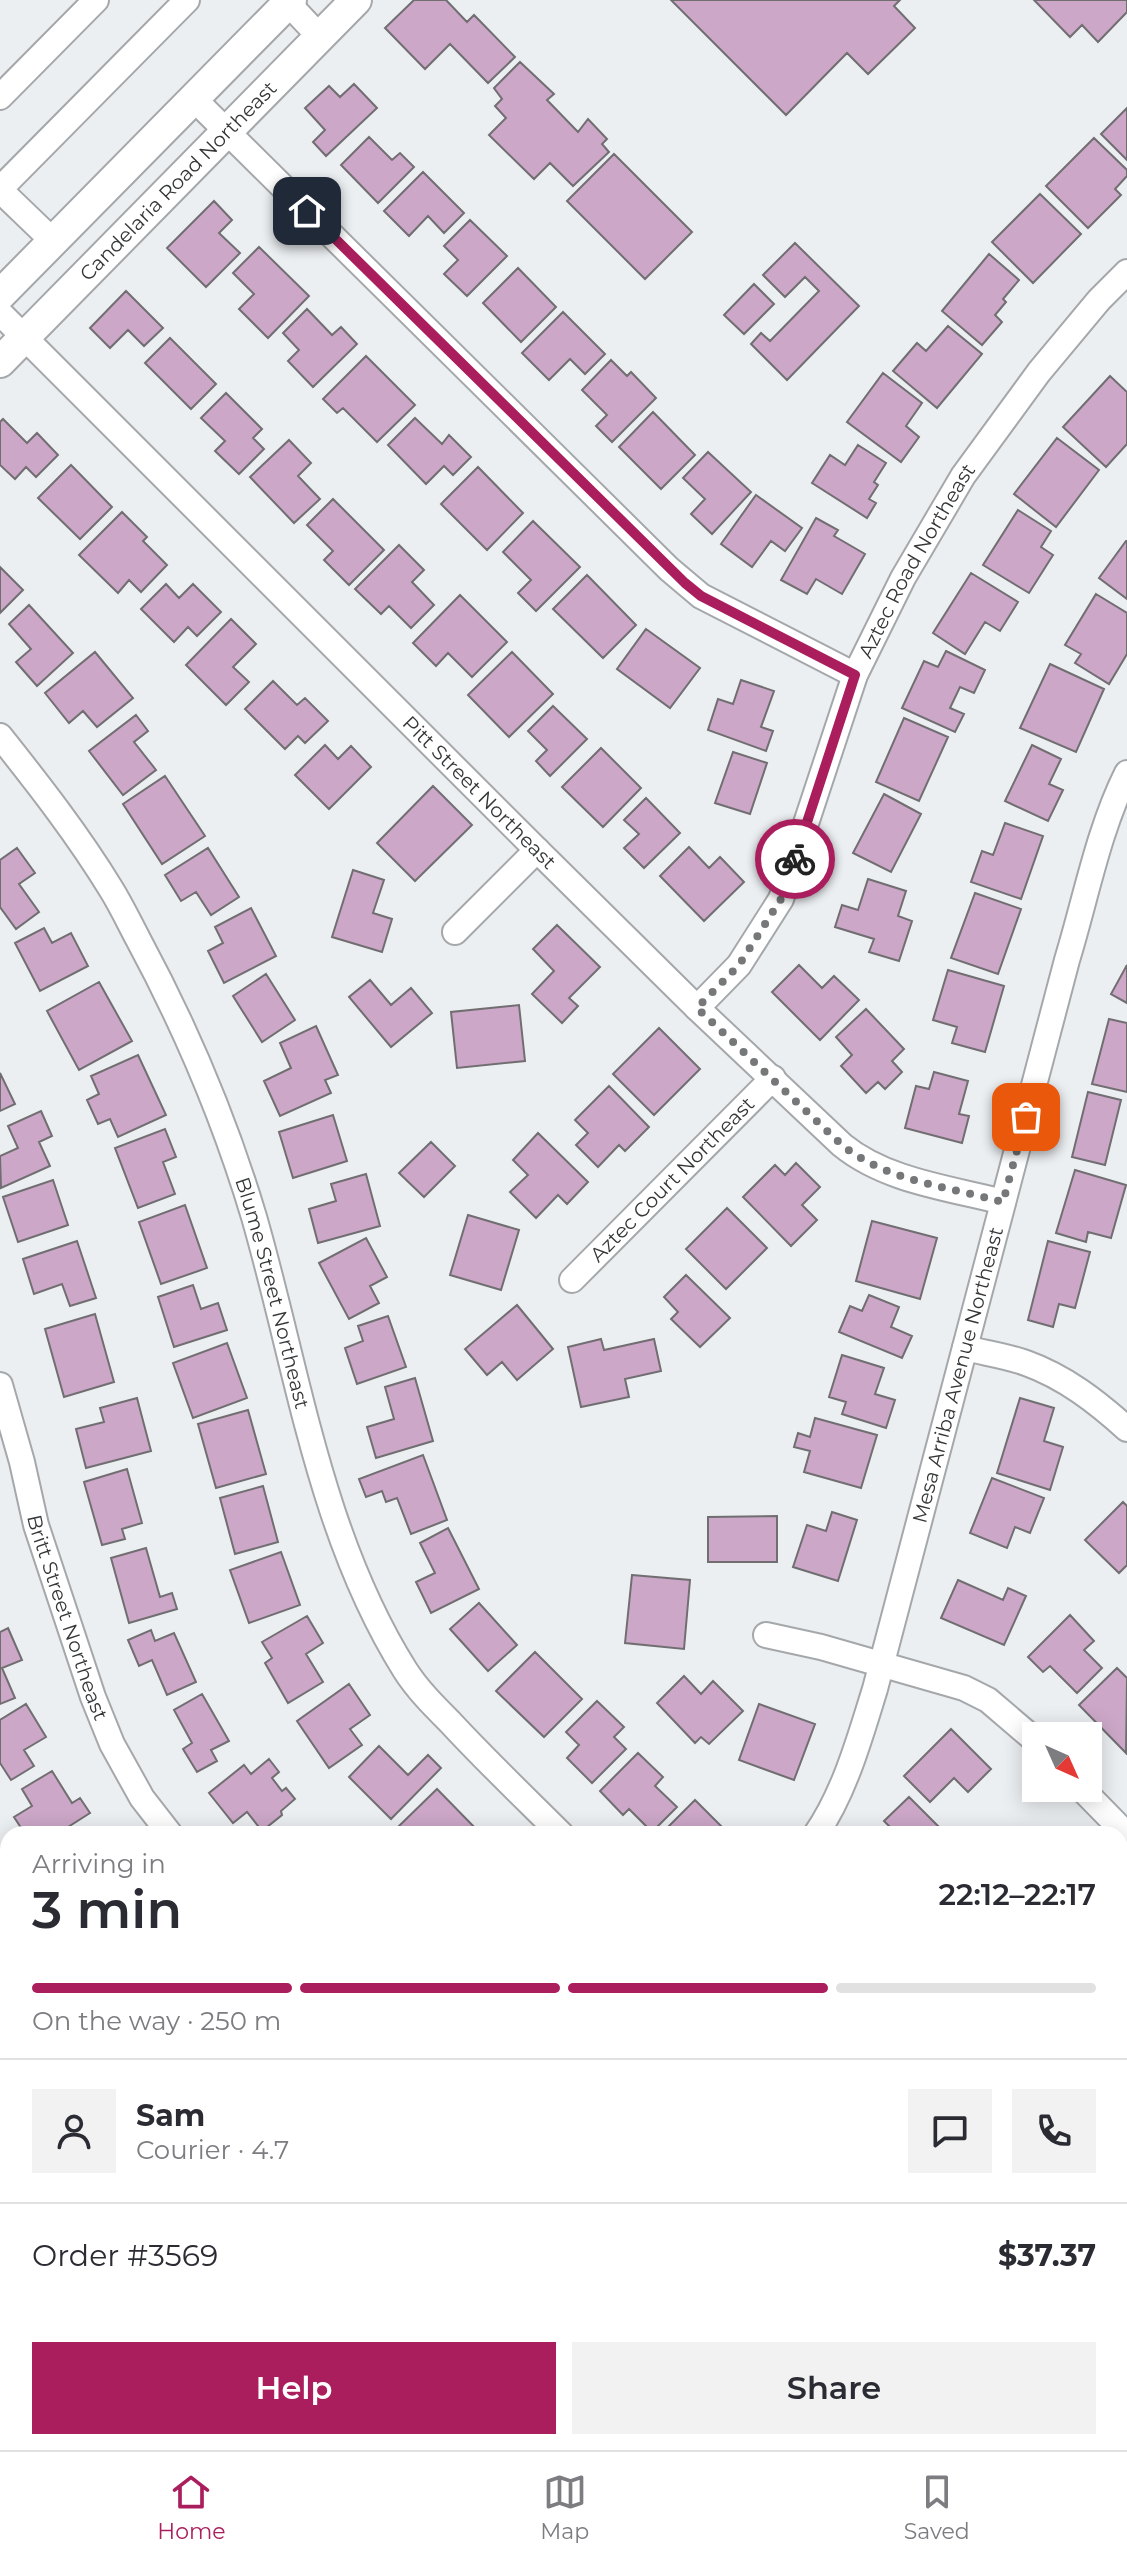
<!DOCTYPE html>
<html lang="en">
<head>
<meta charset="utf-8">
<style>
  body { margin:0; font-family:Montserrat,sans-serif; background:#f2f2f3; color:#2b2b33; height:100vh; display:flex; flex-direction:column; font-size:30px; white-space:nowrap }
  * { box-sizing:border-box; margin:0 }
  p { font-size:26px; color:#7c7c81 }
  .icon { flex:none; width:44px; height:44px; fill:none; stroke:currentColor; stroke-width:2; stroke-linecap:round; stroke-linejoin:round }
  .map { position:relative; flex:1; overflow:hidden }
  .details { position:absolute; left:0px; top:1826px; width:1128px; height:624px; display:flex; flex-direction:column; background:#fff; border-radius:24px 24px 0 0; box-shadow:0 4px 20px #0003 }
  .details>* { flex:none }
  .needle { width:52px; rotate:135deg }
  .tools { position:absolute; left:1022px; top:1722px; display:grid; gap:16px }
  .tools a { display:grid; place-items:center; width:80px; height:80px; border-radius:0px; background:#fff; box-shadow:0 4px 20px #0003; font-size:40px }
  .pin { position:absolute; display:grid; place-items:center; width:68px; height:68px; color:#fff; margin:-34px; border-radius:16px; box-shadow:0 4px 12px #0006 }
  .courier { position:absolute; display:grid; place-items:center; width:80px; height:80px; margin:-40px; border:6px solid #ab1e5d; border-radius:50%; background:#fff; color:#222; box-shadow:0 2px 10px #0007 }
  .overview em { font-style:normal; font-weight:600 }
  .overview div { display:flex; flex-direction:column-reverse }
  .overview { display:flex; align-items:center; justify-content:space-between; height:136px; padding:0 32px }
  h1 { font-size:52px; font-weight:600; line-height:60px }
  .bar { display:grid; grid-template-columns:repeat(4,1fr); gap:12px 8px; align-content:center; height:96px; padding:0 32px }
  .bar i { height:10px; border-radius:6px; background:#e1e1e2 }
  .bar .current { background:#ab1e5d }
  .bar p { grid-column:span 4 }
  .line { display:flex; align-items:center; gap:20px; padding:0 32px; border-top:2px solid #e1e1e2 }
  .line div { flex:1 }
  .round { display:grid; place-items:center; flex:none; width:84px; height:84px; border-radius:0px; background:#f2f2f3 }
  .action { display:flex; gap:16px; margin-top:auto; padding:16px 32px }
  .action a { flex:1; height:92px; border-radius:0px; background:#ab1e5d; color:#fff; font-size:32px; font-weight:600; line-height:92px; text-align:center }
  .action a+a { background:#f2f2f3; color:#2b2b33 }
  .dock { display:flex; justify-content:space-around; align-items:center; height:112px; border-top:2px solid #e1e1e2; background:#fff; font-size:22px; color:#7c7c81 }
  .dock a { display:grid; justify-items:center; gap:4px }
  .dock .current { color:#ab1e5d }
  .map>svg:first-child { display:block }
  .building { fill:#cca7c8; stroke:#716e71; stroke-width:2 }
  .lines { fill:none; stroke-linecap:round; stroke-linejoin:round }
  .minor-casing { stroke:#a5a8ab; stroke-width:28 }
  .major-casing { stroke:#a5a8ab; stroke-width:34 }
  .minor { stroke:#fff; stroke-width:24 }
  .major { stroke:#fff; stroke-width:30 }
  .done { stroke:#757778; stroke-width:8; stroke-dasharray:0 14.4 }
  .route { stroke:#ab1e5d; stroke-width:10 }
  .labels { text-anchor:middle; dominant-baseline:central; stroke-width:6; stroke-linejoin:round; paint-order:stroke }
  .street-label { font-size:20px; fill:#353637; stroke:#fff }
</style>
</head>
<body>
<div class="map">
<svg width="1127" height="2450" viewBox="0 0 1127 2450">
  <rect width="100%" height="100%" fill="#eceff2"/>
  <path class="building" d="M414,0H446L467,22L474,15L515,57L488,83L450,44L425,69L385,28Z
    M671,0H900L894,6L915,28L868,74L847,53L786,115Z
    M1034,0H1127V12L1098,42L1082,25L1070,37Z
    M520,62L554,94L547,100L578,132L588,119L607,139L602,144L609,152L573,186L550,163L534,179L489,135L506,118L495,106L502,99L494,88Z
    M354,84L377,108L326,156L313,142L325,130L305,108L329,86L340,97Z
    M1127,108V160L1101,134Z
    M369,137L392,160L400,153L414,167L378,203L341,165Z
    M1094,138L1127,170V176L1115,189L1121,195L1088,228L1046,186Z
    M614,154L692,232L645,279L567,201Z
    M423,172L464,213L444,233L428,216L409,236L384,211Z
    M1040,194L1081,234L1033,283L992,242Z
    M214,201L232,220L219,233L240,253L206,287L167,248Z
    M470,220L507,256L467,296L444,274L458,260L444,246Z
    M795,243L859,306L787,380L751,344L761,333L770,341L819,291L805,277L785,297L763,275Z
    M259,247L309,296L268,338L239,309L254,294L233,273Z
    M989,254L1019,280L1003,299L1006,302L995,315L1002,322L982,345L942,311Z
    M518,268L556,307L521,342L483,303Z
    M754,284L774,304L744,334L724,315Z
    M126,291L163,328L144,346L128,330L110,348L90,328Z
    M307,309L332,335L341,327L357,344L313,387L288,361L299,350L283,333Z
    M563,312L605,354L585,374L570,359L549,380L522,353Z
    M948,326L982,354L937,408L893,371L917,343L926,351Z
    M170,338L216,384L191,409L145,363Z
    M366,356L415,405L377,442L343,408L337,413L323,399Z
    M611,360L627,376L631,372L656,398L612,442L596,426L607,415L582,390Z
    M883,373L922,403L906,426L919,437L901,462L847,422Z
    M1110,376L1127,392V444L1106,467L1063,427Z
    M226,393L262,429L253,438L264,449L239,474L215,451L225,441L201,418Z
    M653,412L695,455L661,489L619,447Z
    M415,418L442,444L449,435L471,457L453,475L444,466L426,484L388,445Z
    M3,419L27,443L37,433L58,455L36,477L26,467L15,479L0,465V422Z
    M1057,438L1099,470L1056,527L1014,494Z
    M289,440L311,463L298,476L320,499L294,523L250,477Z
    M858,445L886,463L874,482L878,485L869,499L876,503L867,518L812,483L830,455L845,465Z
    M708,452L751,492L712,534L691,514L705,499L683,478Z
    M71,465L112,507L80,539L38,498Z
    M478,467L523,513L487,550L441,504Z
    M756,495L802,528L785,551L771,541L752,567L721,544Z
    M333,499L384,550L349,585L324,560L333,551L307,525Z
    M1018,510L1051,531L1041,547L1053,555L1029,593L983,565Z
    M122,512L147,537L143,541L167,565L141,592L129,580L118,593L79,555Z
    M816,518L838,530L834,536L865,554L842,594L816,579L807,594L781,580Z
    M533,521L580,567L536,611L518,593L531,580L503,552Z
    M1126,541H1127V599L1099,578Z
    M399,545L424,570L412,582L434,605L411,628L389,606L381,614L355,589Z
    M0,567L23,590L0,613Z
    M971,573L1018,602L1000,631L985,622L965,654L933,633Z
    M587,575L636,625L603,658L553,609Z
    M166,584L179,598L193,584L221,612L197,636L188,627L174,642L141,609Z
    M1096,594L1127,613V654L1109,684L1075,663L1081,654L1065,645Z
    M460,595L507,642L472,677L448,653L436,666L413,643Z
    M29,605L73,653L37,686L16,662L31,649L9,624Z
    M231,619L256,644L233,667L249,682L226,705L186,665Z
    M646,629L700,668L670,708L617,669Z
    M946,651L985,670L974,693L960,687L950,708L964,714L955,732L902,708L924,661L938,667Z
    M95,652L133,698L97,727L83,711L69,723L45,693Z
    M512,652L553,694L509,737L468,695Z
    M1050,664L1104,689L1076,752L1020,728Z
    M741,680L774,691L761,727L773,731L766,751L708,730L718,699L733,704Z
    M273,681L297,705L305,698L328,721L305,743L298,736L285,749L245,709Z
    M553,706L587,739L550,776L536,761L547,750L528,731Z
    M136,715L148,731L134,742L156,770L123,795L89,751Z
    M904,718L948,737L919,801L876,782Z
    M325,745L338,759L351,746L371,767L329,809L295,775Z
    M1032,745L1061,759L1049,784L1063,790L1048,821L1005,801Z
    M601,748L641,788L603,827L562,787Z
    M733,752L767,763L750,814L715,803Z
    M165,776L205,836L162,864L123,804Z
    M433,786L472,825L415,881L377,843Z
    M884,794L921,814L891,872L853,853Z
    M646,798L680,833L644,868L624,848L639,834L624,820Z
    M1005,823L1043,836L1021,899L971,882L982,851L993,855Z
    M689,847L709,868L720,857L744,882L704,921L660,876Z
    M17,848L35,873L19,884L39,912L16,929L0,907V860Z
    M208,848L239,897L211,915L196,892L181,901L165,875Z
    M353,870L384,880L373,913L392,919L382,952L332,937Z
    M868,879L906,891L898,916L912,921L899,961L869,952L874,939L835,927L842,905L858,910Z
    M975,893L1021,909L998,974L951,958Z
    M251,908L276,956L224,983L208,951L223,943L215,927Z
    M557,925L600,967L569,998L578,1006L562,1023L532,994L554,971L533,949Z
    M44,928L52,943L71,933L88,966L40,991L15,943Z
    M799,965L822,988L834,976L859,1000L820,1040L772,992Z
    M1127,965V1003L1111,994Z
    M948,970L1004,986L985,1052L952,1043L957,1027L933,1020Z
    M266,974L295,1020L262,1042L233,996Z
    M370,980L391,1005L411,988L432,1013L391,1047L349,997Z
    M99,982L132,1041L79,1070L47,1011Z
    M519,1005L525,1061L457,1068L451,1012Z
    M866,1009L904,1049L892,1061L902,1072L885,1089L878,1082L866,1093L841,1066L852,1055L836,1037Z
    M1109,1019L1127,1023V1092L1092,1084Z
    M316,1026L338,1075L325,1080L331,1093L280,1116L264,1081L291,1068L280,1043Z
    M659,1028L700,1069L654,1115L613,1074Z
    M138,1055L166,1115L118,1137L110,1119L98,1124L87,1100L99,1094L91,1076Z
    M934,1072L968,1081L959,1114L969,1116L962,1143L905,1128L916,1086L929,1089Z
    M0,1073L15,1104L0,1111Z
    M609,1086L649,1127L625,1151L619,1145L598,1167L576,1145L588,1133L575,1120Z
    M1088,1092L1121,1100L1105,1165L1072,1157Z
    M41,1111L52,1136L39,1142L50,1166L1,1188L0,1156L18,1148L8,1126Z
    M333,1115L347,1161L293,1178L279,1132Z
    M165,1129L176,1157L163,1162L175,1194L138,1208L115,1148Z
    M538,1133L588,1182L567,1204L558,1195L536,1218L510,1192L528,1175L513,1160Z
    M431,1142L455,1166L424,1197L399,1173Z
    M796,1163L820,1187L802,1205L817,1220L791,1246L743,1197L775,1165L785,1175Z
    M1075,1170L1126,1185L1111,1238L1088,1232L1086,1242L1056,1233Z
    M366,1174L380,1226L318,1243L309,1209L336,1201L331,1184Z
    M53,1180L68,1225L18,1242L3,1197Z
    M185,1205L207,1268L161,1284L139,1222Z
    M727,1208L767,1248L726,1289L686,1249Z
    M468,1215L519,1230L501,1290L450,1275Z
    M872,1221L937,1238L920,1299L856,1281Z
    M366,1238L387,1277L370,1286L379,1303L349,1319L319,1263Z
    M77,1241L96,1298L70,1306L62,1284L34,1294L23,1259Z
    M1048,1241L1090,1252L1075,1308L1059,1304L1053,1327L1028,1320Z
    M686,1275L730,1318L700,1347L671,1319L678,1312L664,1297Z
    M193,1285L201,1309L218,1303L227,1330L174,1347L158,1297Z
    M869,1295L899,1307L891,1327L912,1336L902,1358L839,1332L850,1306L862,1311Z
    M517,1305L553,1349L517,1380L502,1362L487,1375L465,1349Z
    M95,1314L114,1382L64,1397L45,1329Z
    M388,1316L406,1367L357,1384L345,1348L363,1341L358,1326Z
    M601,1339L604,1350L654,1339L661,1371L625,1379L629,1397L581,1407L568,1347Z
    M227,1343L247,1398L193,1418L173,1363Z
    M842,1355L884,1368L875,1394L895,1400L886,1428L842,1414L846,1402L829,1397Z
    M415,1378L433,1441L376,1458L367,1427L394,1419L385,1387Z
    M137,1398L151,1451L86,1468L76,1429L104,1422L100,1408Z
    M1020,1398L1054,1408L1044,1441L1063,1447L1050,1490L997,1473Z
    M248,1410L266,1474L216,1488L198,1424Z
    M815,1418L877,1435L861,1488L804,1472L810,1451L794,1447L798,1433L810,1437Z
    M423,1455L447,1520L411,1534L397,1498L386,1502L382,1491L366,1497L359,1479Z
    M127,1469L142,1523L122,1529L125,1539L102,1545L84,1482Z
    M992,1478L1044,1498L1030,1533L1015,1527L1007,1548L970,1533Z
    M263,1486L278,1542L235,1554L220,1498Z
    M1123,1502L1127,1506V1565L1119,1573L1085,1540Z
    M832,1512L857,1520L838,1581L793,1567L807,1525L826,1531Z
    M777,1516V1562H708V1517Z
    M448,1528L479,1589L431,1613L416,1582L435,1573L420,1543Z
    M146,1548L160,1597L172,1593L177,1609L129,1623L111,1558Z
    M281,1552L300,1605L249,1623L230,1570Z
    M632,1575L690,1580L684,1649L625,1643Z
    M958,1580L1003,1600L1008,1588L1026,1596L1004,1645L941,1618Z
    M479,1603L517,1645L488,1671L450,1629Z
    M1070,1615L1094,1641L1084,1650L1102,1668L1077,1693L1050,1666L1043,1672L1028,1657Z
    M307,1616L323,1643L306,1654L323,1682L288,1703L265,1663L272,1658L262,1642Z
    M8,1628L22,1660L2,1668L15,1698L0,1704V1632Z
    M151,1630L155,1641L174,1633L196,1682L167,1695L152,1660L139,1666L128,1640Z
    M535,1652L582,1699L544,1737L496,1691Z
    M1117,1668L1127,1678L1126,1753L1079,1705Z
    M684,1676L701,1694L713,1681L743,1711L709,1744L701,1737L695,1743L657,1703Z
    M349,1684L370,1715L350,1729L362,1745L329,1768L297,1721Z
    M202,1694L229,1741L211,1750L217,1761L197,1772L183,1749L192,1743L174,1710Z
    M597,1701L624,1727L614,1737L626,1749L592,1783L567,1758L579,1745L566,1732Z
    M26,1704L46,1737L24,1750L34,1766L11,1780L0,1763V1720Z
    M759,1704L815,1724L794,1780L739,1760Z
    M951,1729L991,1769L968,1792L954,1778L930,1802L904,1776Z
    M379,1746L408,1775L428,1755L441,1768L391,1819L349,1777Z
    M638,1753L663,1777L655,1786L677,1807L652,1832L629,1809L623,1815L600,1791Z
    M269,1759L279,1772L272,1778L282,1791L286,1788L295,1799L281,1811L282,1815L262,1831L247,1812L233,1823L209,1793L244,1765L251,1774Z
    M52,1771L72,1803L80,1798L90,1813L57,1834H36L33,1829L25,1834L14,1817L32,1806L22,1789Z
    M437,1789L481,1834H407L399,1826Z
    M909,1797L946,1834H897L884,1821Z
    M695,1800L729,1834H661Z
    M8,1937V1979L0,1985V1943Z
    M1120,2029L1127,2036V2086L1120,2079Z
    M8,2176V2270L7,2271L0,2263V2184Z
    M1127,2216V2273L1120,2266V2223Z
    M7,2312L8,2361L0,2369V2319Z
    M64,2442H115L107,2450H56Z
    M259,2442H275L283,2450H251Z
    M477,2442H518L526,2450H469Z
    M847,2442H913L921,2450H881L879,2448L876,2450H855Z
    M1018,2442H1082L1087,2450H1023Z"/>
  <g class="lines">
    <defs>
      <g id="minor">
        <path d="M285,0L320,37"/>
        <path d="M0,97L96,0"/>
        <path d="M193,98L669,569L701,596L855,675"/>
        <path d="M0,189L187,0"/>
        <path d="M0,190L53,241"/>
        <path id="s1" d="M0,313L537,850L697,1008L842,1145C886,1181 949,1188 1003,1202"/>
        <path id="s2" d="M0,736C39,785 78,835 111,889C121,905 129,922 138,939C186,1028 225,1120 254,1217C298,1369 319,1533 405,1670C417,1689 434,1706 450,1722C486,1761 524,1797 561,1834"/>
        <path d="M455,932L537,850"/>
        <path id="s3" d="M697,1008L739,965L781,899L855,675L903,578L963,476L1039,372L1099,300L1127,272"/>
        <path id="s4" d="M572,1280L773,1078"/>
        <path d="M965,1348C985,1353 1007,1356 1026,1363C1065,1377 1097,1402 1127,1429"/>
        <path id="s5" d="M0,1385L22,1462L36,1525L93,1697L112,1744L142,1798L170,1834"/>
        <path d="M766,1635L821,1647L964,1688L988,1700L1036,1741"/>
        <path d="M1081,1788L1127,1835"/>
        <path id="s6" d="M816,1834C845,1792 860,1737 875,1689L1067,960C1086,898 1098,831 1127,773"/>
        <path d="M1120,1953L1127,1946"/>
        <path d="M0,2083L8,2092"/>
        <path d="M362,2442L370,2450"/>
        <path d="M770,2442L778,2450"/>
        <path d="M624,2450L631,2442"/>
      </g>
      <g id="major">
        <path d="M0,295L291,0"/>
        <path id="s7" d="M0,362L356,0"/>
      </g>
    </defs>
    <use href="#minor" class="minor-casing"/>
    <use href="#major" class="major-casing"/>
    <use href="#minor" class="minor"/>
    <use href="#major" class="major"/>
  </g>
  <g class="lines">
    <path class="done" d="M795,859L781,899L739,965L697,1008L842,1145C886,1181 949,1187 1003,1202L1026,1117"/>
    <path class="route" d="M307,211L685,583L701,596L855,675L795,859"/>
  </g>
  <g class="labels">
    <g class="street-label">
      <text stroke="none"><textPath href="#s7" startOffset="254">Candelaria Road Northeast</textPath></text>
      <text stroke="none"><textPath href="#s3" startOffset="504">Aztec Road Northeast</textPath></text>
      <text stroke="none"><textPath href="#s1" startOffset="678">Pitt Street Northeast</textPath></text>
      <text stroke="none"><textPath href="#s4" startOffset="142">Aztec Court Northeast</textPath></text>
      <text stroke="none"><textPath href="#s2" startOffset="626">Blume Street Northeast</textPath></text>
      <text stroke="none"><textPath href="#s6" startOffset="482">Mesa Arriba Avenue Northeast</textPath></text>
      <text stroke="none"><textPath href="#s5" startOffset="242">Britt Street Northeast</textPath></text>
    </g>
  </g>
</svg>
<div class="tools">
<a><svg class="needle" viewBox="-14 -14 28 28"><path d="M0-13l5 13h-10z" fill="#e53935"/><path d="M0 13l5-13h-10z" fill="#7c7c81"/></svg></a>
</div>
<div class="pin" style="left:1026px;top:1117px;background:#ea580c"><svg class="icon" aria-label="bag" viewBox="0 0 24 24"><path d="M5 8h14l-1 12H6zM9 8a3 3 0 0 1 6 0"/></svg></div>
<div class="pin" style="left:307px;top:211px;background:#1f2937"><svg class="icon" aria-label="home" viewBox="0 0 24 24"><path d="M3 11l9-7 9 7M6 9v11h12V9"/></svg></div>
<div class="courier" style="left:795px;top:859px"><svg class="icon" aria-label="bike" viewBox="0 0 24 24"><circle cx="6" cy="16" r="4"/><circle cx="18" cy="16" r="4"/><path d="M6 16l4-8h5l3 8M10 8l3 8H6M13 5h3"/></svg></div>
<section class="details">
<div class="overview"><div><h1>3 min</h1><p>Arriving in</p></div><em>22:12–22:17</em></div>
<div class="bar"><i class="current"></i><i class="current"></i><i class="current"></i><i></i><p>On the way · 250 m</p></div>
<div class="line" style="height:144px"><a class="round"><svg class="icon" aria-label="person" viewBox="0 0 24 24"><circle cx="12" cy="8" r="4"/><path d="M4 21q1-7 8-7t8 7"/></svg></a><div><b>Sam</b><p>Courier · 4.7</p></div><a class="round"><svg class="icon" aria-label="chat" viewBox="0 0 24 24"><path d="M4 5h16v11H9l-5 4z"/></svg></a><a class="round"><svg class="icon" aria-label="phone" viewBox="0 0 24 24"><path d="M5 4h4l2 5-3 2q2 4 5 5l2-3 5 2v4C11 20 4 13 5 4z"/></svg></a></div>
<div class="line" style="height:104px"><div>Order #3569</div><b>$37.37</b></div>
<div class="action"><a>Help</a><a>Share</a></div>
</section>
</div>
<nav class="dock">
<a class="current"><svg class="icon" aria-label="home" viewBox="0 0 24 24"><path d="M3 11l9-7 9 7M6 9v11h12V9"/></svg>Home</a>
<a><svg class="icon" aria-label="map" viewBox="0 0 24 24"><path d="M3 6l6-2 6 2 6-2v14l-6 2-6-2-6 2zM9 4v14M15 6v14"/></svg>Map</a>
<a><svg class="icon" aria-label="saved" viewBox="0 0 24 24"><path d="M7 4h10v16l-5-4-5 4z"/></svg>Saved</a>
</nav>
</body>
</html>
